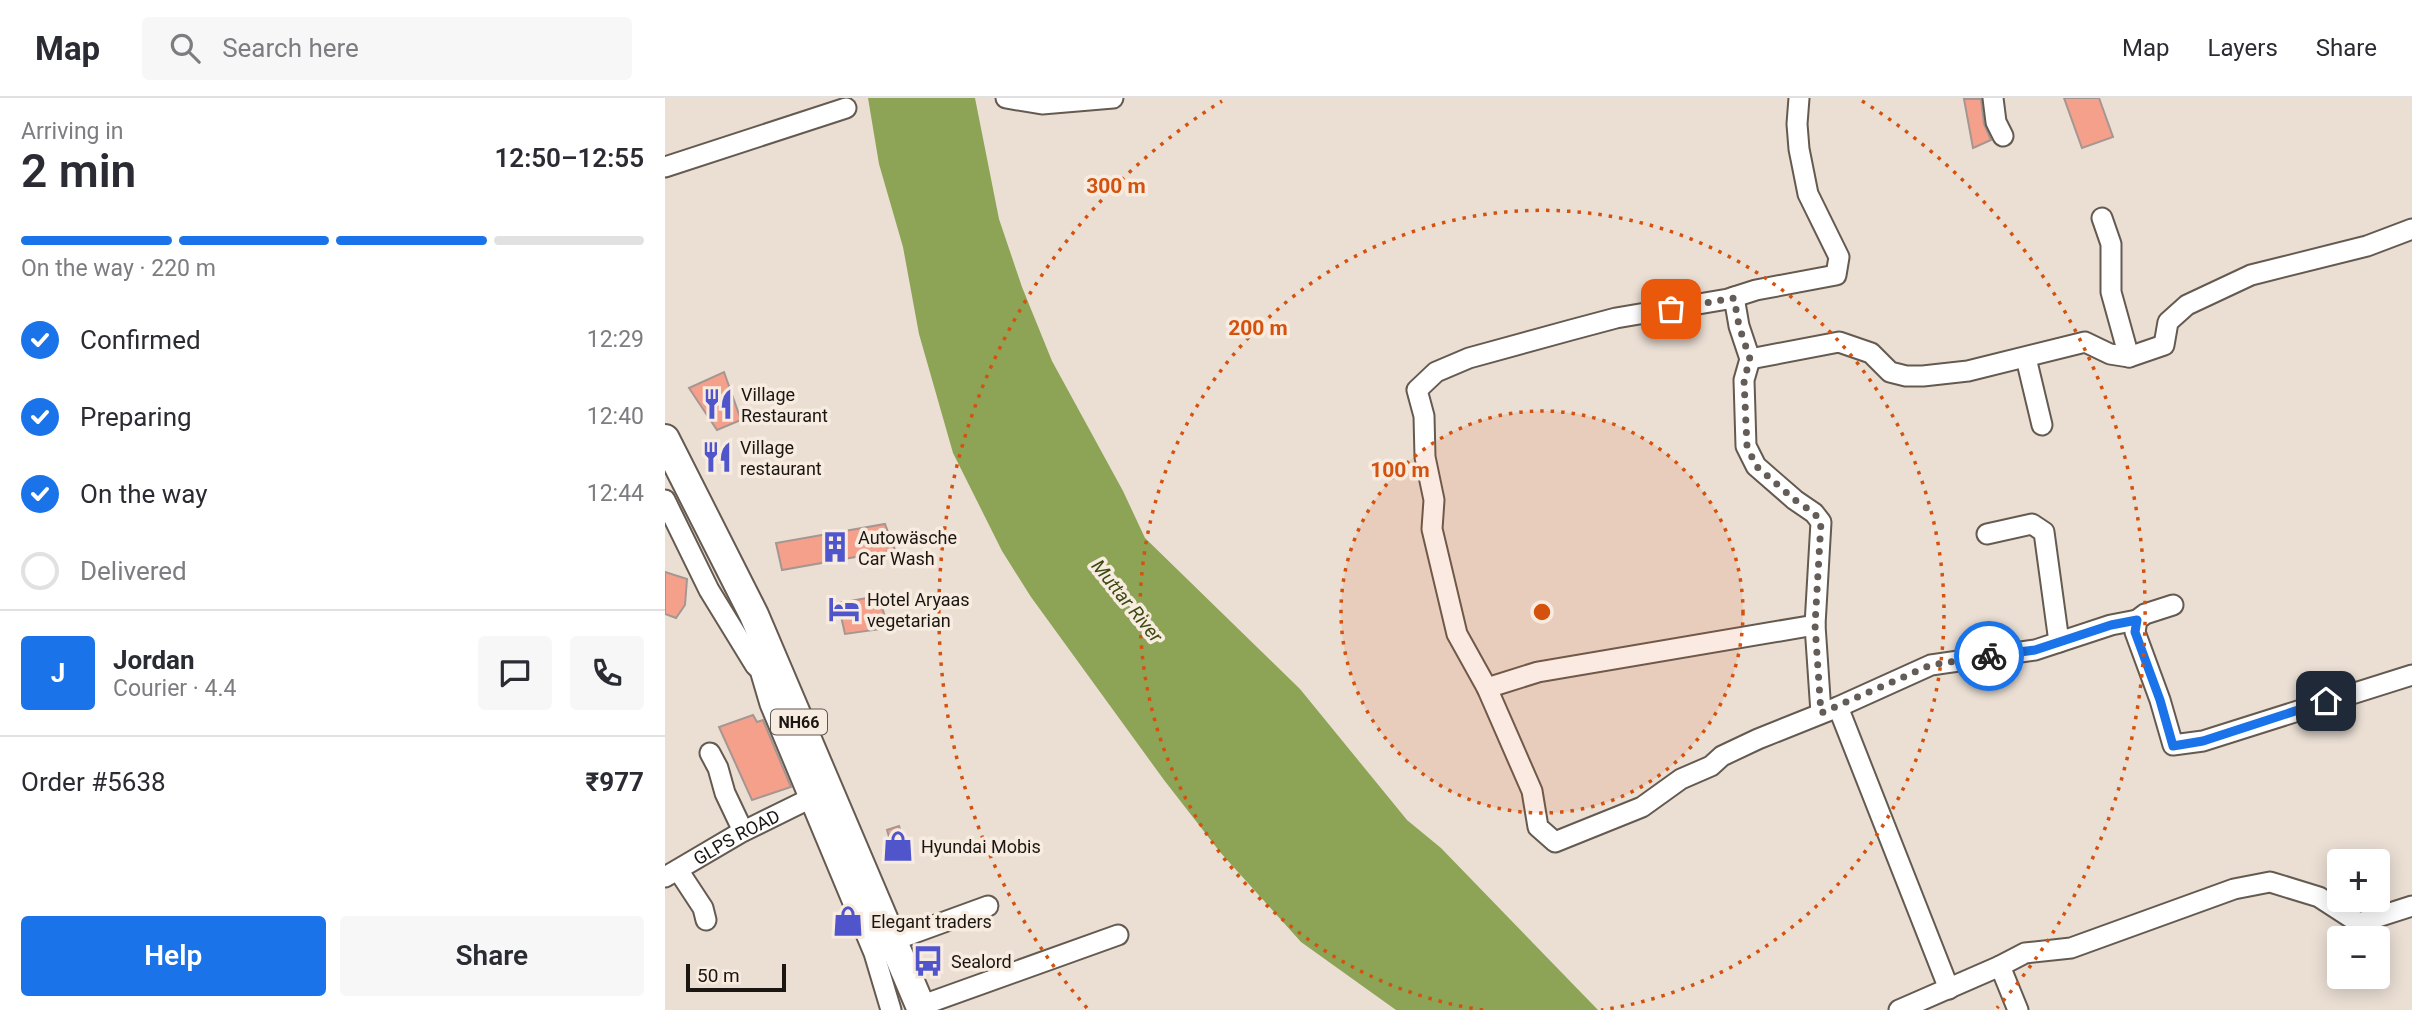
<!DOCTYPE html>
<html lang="en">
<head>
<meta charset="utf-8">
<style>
  body { margin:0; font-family:Roboto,sans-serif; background:#f7f7f7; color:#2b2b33; height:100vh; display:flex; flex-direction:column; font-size:26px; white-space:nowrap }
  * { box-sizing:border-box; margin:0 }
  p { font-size:23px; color:#7c7c81 }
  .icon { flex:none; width:38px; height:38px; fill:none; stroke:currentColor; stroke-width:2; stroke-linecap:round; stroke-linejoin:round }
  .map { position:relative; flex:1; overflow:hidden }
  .sheet { display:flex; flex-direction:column; background:#fff; width:665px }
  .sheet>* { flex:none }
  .tools { position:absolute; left:1662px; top:751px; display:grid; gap:14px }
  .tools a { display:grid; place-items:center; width:63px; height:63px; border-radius:7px; background:#fff; box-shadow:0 4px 18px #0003; font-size:35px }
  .scale { position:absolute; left:21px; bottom:18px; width:100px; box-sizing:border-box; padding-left:7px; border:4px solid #1b1612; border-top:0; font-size:19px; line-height:24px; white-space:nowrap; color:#1b1612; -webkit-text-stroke:5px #f8ece1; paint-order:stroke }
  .pin { position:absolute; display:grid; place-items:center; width:60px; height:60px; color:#fff; margin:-30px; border-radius:14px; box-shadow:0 4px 10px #0006 }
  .courier { position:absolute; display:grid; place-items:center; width:70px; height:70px; margin:-35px; border:5px solid #1a73e8; border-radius:50%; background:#fff; color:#222; box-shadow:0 2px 9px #0007 }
  .overview em { font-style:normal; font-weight:600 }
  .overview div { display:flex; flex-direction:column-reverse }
  .overview { display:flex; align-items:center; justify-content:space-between; height:119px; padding:0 21px }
  h1 { font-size:46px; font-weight:600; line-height:52px }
  .bar { display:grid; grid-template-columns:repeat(4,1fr); gap:10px 7px; align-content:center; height:84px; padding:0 21px }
  .bar i { height:9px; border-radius:5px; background:#e1e1e2 }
  .bar .selected { background:#1a73e8 }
  .bar p { grid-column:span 4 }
  .line { display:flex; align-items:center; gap:18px; padding:0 21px; border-top:2px solid #e1e1e2 }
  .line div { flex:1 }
  .round { display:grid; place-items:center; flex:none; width:74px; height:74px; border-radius:7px; background:#f7f7f7 }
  ol { padding:0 21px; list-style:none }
  li { display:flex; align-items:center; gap:21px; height:77px }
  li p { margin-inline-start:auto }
  li .icon { padding:7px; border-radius:50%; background:#1a73e8; color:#fff; stroke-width:4 }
  li:last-child { color:#7c7c81 }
  li i { width:38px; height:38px; border:4px solid #e1e1e2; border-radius:50% }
  .action { display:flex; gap:14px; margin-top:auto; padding:14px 21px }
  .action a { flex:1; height:80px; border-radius:7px; background:#1a73e8; color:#fff; font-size:28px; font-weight:600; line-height:80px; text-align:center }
  .action a+a { background:#f7f7f7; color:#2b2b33 }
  header { display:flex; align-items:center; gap:42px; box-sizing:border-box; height:98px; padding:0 35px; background:#fff; border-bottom:2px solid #e1e1e2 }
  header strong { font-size:33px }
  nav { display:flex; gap:38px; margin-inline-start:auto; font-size:24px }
  .search { width:490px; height:63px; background:#f7f7f7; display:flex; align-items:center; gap:18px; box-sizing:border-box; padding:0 24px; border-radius:7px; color:#7c7c81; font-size:26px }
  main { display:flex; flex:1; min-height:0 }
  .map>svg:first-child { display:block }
  .water { fill:#8da456 }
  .building { fill:#f5a08b; stroke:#a69692; stroke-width:2 }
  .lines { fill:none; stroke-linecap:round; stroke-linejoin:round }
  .minor-casing { stroke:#645a50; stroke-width:23 }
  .highway-casing { stroke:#645a50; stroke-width:32 }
  .minor { stroke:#fff; stroke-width:19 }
  .highway { stroke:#fff; stroke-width:28 }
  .done { stroke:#645c56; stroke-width:7; stroke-dasharray:0 12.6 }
  .route { stroke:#1a73e8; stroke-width:9 }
  .ring { fill:none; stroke:#d4520d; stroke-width:3.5; stroke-dasharray:3.5 7 }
  .labels { text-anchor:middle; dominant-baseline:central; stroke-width:7; stroke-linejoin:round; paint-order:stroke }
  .shield { fill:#f8ece1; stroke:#5d5650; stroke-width:2 }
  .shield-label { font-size:16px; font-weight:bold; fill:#1b1612 }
  .poi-label { font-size:18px; fill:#1b1612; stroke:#f8ece1; text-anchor:start }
  .street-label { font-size:18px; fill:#1b1612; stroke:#f8ece1 }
  .water-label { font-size:19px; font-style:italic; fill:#3c4a11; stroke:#f8ece1 }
  .centre { fill:#d4520d; stroke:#f8ece1; stroke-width:3.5 }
  .ring-label { font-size:21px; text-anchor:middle; font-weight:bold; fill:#d4520d; stroke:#f8ece1; stroke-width:7; stroke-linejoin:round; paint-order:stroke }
</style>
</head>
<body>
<header>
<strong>Map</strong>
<div class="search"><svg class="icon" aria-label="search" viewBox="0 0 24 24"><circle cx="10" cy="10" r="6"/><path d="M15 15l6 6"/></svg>Search here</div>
<nav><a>Map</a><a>Layers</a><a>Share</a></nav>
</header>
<main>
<section class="sheet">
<div class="overview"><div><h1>2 min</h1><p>Arriving in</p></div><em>12:50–12:55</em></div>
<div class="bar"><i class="selected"></i><i class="selected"></i><i class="selected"></i><i></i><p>On the way · 220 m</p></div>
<ol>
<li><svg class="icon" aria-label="check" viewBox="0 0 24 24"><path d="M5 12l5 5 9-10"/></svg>Confirmed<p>12:29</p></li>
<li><svg class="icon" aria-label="check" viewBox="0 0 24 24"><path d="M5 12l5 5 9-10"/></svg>Preparing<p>12:40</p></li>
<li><svg class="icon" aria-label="check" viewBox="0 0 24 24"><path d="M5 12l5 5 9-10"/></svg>On the way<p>12:44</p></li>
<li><i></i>Delivered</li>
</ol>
<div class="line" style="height:126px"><b class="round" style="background:#1a73e8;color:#fff">J</b><div><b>Jordan</b><p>Courier · 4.4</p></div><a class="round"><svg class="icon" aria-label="chat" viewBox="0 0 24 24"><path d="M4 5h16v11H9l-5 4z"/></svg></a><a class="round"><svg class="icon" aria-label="phone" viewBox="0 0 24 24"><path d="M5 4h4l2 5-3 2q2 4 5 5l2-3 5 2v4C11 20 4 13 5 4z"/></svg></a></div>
<div class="line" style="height:91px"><div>Order #5638</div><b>₹977</b></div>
<div class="action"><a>Help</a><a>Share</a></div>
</section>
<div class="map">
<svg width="1747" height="912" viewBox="0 0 1747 912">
  <rect width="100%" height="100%" fill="#ebdfd4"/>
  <path class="water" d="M203,0H310L334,121L357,189L387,263L458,393L480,440L635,591L742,722L776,750L933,912H731L636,844L555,754L499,682L366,499L337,453L288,355L254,236L238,149L214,66Z"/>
  <path class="building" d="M1399,0H1434L1448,39L1417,50Z
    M1299,1H1316L1319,26L1326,42L1308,50Z
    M59,274L76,322L52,332L24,290Z
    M220,426L230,452L117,472L111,445Z
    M0,474L22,481L20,507L11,520L0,516Z
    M214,498L223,530L180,536L173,505Z
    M88,617L92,624L98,622L126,689L87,702L54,629Z
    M234,728L243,754L230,759L222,732Z"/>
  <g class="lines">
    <defs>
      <g id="minor">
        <path d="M341,0L377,6L448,0"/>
        <path d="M1134,0L1132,26L1134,51L1143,96L1174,159L1171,177L1091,192L1063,201L951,220L906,232L804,260L771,274L752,292L759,318L760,359L769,402L767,431L792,536L822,590L867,693L873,729L890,744L977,709L1016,681L1046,668L1057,658L1093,641L1173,609L1266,567L1370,552L1446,527L1472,522"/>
        <path d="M1328,0L1331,24L1338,38"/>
        <path d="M0,69L181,10"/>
        <path d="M1437,120L1446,146V194L1464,259"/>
        <path d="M1069,199L1074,228L1085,261L1079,282L1081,348L1091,368L1130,402L1149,415L1156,424L1150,527L1156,615"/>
        <path d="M1361,260L1377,327"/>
        <path d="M1085,261L1174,244L1206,255L1225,274L1241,278H1258L1303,273L1420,244L1445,256L1464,259L1499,247L1503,224L1522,207L1586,177L1702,148L1747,131"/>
        <path d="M0,402L44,492L90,567L95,572L105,606L209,855L226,912"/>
        <path d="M1322,436L1367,426L1379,434L1394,544"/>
        <path d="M1508,507L1480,516L1472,522L1470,534L1495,602L1508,647L1538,643L1747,577"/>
        <path d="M822,590L873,574L1150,527"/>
        <path d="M1173,609L1284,891"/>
        <path d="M45,655L53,670L60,695L78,733"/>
        <path d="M13,772L38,810L41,822"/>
        <path id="s1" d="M0,779L75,735L144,701"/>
        <path d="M227,843L323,808"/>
        <path d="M255,908L453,837"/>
        <path d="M1234,912L1335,868"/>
        <path d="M1353,912L1335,868L1360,855L1406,850L1569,791L1605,784L1654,799L1694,825L1747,808"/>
      </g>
      <path id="highway" d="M0,341L89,517L257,912"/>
    </defs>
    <use href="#minor" class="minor-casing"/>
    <use href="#highway" class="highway-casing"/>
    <use href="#minor" class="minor"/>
    <use href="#highway" class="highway"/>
  </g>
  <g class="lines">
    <path class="done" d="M1006,211L1069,200L1074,228L1085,261L1079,282L1082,348L1091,368L1130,402L1149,415L1156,424L1150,527L1156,615L1266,567L1324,558"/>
    <path class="route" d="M1324,558L1370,552L1446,527L1472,522L1470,534L1495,602L1508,648L1538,643L1661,603"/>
  </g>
  <circle cx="877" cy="514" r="201" fill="#d4520d" fill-opacity=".12"/>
  <g class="ring">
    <circle cx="877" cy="514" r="201"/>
    <path d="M818 912A402 402 0 1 1 936 912"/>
    <path d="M422 910A603 603 0 0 1 557 3M1197 3A603 603 0 0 1 1332 910"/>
  </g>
  <defs>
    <symbol id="restaurant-bare" viewBox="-9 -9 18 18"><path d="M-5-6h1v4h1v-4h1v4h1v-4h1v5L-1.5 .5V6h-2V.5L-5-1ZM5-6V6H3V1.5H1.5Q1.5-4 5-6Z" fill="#5155cb" stroke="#f8ece1" stroke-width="2.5" paint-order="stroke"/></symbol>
    <symbol id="building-bare" viewBox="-9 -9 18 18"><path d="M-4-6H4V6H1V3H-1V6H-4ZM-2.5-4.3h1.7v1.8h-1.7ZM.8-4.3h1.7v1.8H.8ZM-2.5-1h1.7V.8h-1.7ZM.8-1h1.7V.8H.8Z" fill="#5155cb" stroke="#f8ece1" stroke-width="2.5" paint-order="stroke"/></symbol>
    <symbol id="hotel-bare" viewBox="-9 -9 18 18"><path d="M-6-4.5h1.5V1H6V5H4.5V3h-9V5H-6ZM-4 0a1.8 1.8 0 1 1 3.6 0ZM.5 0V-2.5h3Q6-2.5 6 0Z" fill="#5155cb" stroke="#f8ece1" stroke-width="2.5" paint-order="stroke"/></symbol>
    <symbol id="shop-bare" viewBox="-9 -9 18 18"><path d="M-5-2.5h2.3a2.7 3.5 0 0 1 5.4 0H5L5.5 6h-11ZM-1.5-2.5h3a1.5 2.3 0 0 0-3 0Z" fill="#5155cb" stroke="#f8ece1" stroke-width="2.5" paint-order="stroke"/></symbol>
    <symbol id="bus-bare" viewBox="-9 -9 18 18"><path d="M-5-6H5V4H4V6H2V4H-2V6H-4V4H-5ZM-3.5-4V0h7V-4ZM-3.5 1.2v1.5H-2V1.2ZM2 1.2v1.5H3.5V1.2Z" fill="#5155cb" stroke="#f8ece1" stroke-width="2.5" paint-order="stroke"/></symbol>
  </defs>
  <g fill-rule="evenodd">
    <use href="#restaurant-bare" x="31" y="284" width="44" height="44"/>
    <use href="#restaurant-bare" x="30" y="337" width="44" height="44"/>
    <use href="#building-bare" x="148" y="427" width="44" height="44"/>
    <use href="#hotel-bare" x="157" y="489" width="44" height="44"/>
    <use href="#shop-bare" x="211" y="726" width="44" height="44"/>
    <use href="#shop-bare" x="161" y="801" width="44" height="44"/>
    <use href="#bus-bare" x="241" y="841" width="44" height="44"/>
  </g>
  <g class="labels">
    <rect class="shield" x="106" y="611.5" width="56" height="25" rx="5"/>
    <g class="shield-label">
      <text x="134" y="624">NH66</text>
    </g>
    <g class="poi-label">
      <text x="76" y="296">Village<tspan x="76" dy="21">Restaurant</tspan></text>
      <text x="75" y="349">Village<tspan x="75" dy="21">restaurant</tspan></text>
      <text x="193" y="439">Autowäsche<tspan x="193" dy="21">Car Wash</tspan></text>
      <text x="202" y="501">Hotel Aryaas<tspan x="202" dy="21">vegetarian</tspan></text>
      <text x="256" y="748">Hyundai Mobis</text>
      <text x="206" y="823">Elegant traders</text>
      <text x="286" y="863">Sealord</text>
    </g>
    <g class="street-label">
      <text stroke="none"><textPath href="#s1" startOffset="82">GLPS ROAD</textPath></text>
    </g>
    <g class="water-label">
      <text transform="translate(462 503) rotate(51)">Muttar River</text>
    </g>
  </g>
  <circle cx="877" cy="514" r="10" class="centre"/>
  <g class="ring-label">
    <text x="451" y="95">300 m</text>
    <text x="593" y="237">200 m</text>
    <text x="735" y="379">100 m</text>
  </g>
</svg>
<div class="tools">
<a>+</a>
<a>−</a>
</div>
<div class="scale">50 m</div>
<div class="pin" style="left:1006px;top:211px;background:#ea580c"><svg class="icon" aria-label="bag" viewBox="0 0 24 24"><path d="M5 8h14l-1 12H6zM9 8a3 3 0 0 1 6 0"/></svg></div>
<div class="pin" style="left:1661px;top:603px;background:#1f2937"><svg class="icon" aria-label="home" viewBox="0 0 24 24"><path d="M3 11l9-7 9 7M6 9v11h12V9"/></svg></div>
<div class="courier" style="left:1324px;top:558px"><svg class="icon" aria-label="bike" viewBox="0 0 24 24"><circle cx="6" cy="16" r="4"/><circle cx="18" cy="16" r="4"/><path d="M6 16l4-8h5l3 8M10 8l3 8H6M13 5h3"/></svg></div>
</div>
</main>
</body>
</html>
